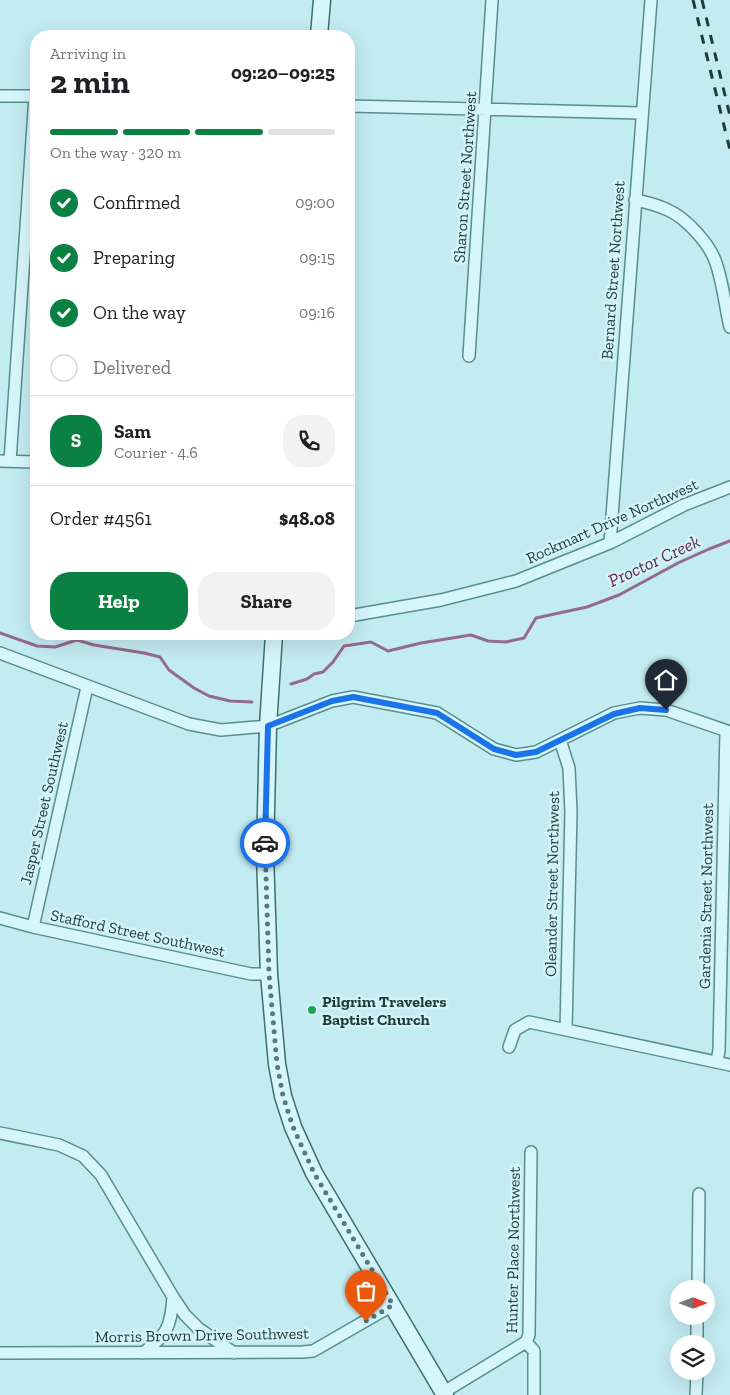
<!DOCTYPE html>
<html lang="en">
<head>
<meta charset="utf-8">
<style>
  body { margin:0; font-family:"Zilla Slab",serif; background:#f2f2f2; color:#202124; height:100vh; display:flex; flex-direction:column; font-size:19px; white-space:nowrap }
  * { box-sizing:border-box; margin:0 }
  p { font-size:16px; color:#757577 }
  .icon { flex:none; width:28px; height:28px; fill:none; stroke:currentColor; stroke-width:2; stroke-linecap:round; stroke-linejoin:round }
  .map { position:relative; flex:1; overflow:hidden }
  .sheet { position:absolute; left:30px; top:30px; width:325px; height:610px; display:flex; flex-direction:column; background:#fff; border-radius:20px; box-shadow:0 5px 20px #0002 }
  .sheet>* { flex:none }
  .needle { width:32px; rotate:90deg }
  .buttons { position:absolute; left:670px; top:1280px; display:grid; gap:10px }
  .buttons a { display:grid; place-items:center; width:45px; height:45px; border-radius:50%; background:#fff; box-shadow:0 5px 20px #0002; font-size:25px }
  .pin { position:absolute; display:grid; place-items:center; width:42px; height:42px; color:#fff; margin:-51px -21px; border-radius:50% 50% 50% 0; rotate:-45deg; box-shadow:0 0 5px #0007 }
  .pin .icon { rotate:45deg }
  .courier { position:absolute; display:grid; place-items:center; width:50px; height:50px; margin:-25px; border:4px solid #1a73e8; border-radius:50%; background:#fff; color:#222; box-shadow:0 1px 6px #0007 }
  .headline em { font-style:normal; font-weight:800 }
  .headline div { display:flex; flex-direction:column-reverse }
  .headline { display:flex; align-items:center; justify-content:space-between; height:85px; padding:0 20px }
  h1 { font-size:32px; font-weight:800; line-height:38px }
  .bar { display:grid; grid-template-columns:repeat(4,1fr); gap:8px 5px; align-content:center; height:60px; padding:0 20px }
  .bar i { height:6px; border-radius:4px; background:#e0e0e0 }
  .bar .active { background:#0b8043 }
  .bar p { grid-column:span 4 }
  .line { display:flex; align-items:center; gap:12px; padding:0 20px; border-top:1px solid #e0e0e0 }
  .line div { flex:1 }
  .round { display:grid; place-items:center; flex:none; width:52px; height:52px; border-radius:20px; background:#f2f2f2 }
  ol { padding:0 20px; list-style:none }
  li { display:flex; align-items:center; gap:15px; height:55px }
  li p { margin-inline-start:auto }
  li .icon { padding:5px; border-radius:50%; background:#0b8043; color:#fff; stroke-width:4 }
  li:last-child { color:#757577 }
  li i { width:28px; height:28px; border:2px solid #e0e0e0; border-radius:50% }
  .cta { display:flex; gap:10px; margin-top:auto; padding:10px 20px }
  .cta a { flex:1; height:58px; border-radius:20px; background:#0b8043; color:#fff; font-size:20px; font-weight:800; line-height:58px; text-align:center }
  .cta a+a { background:#f2f2f2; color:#202124 }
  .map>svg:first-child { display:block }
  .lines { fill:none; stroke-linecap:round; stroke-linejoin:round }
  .stream { stroke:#946b8c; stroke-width:3 }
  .minor-casing { stroke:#588e8c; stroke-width:14 }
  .secondary-casing { stroke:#3b706d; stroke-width:19 }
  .minor { stroke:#d7f6fb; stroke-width:11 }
  .secondary { stroke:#d7f6fb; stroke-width:16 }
  .rail { stroke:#1d3c3a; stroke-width:3; stroke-dasharray:9 9; stroke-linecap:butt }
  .done { stroke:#57797a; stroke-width:5; stroke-dasharray:0 9 }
  .route { stroke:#1a73e8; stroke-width:6 }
  .poi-dot { fill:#23a25a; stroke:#d3f3f8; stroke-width:2 }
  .labels { text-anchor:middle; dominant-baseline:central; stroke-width:5; stroke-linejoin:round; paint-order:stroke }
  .street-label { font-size:16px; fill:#1d3c3a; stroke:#d3f3f8 }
  .poi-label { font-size:16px; font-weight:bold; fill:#1d3c3a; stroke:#d3f3f8; text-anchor:start }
  .water-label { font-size:18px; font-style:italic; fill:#5d2b4a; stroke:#d3f3f8 }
</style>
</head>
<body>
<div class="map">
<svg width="730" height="1395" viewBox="0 0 730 1395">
  <rect width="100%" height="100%" fill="#c3ebf2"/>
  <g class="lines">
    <path class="stream" d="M0,633L37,646L55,647L77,640L94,645L144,653L160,657L169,670L194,688L209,696L230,701L252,702
      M291,684L307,679L314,674L323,672L333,662L344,646L371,642L388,651L421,643L471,635L488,641L506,642L524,638L536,618L587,607L619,595L678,563L709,549L730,541"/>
    <defs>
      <path id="minor" d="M0,96H36
        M349,106L641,113
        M635,200C646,202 657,205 668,210C686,218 710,244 716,263C723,283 725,306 730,327
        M469,356L492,0
        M0,461L36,462
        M10,461L35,96
        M610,543L651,0
        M349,616L441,600L516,581L610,543L684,505L730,487
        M0,653L189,724L221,730L268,726L332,701L353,697L437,713L494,749L516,755L536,752L614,713L640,708L666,710L730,732
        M560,740L569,768L571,812L566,1030
        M0,918L33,927L251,974H269
        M33,927L87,687
        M509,1047L515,1030L529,1022L730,1065
        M717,1062L719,1050L726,731
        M0,1133L59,1145L83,1156L101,1175L173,1297L185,1315L198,1328L234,1353
        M698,1289L699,1194
        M526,1342L534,1351V1395
        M697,1344V1316
        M0,1353L303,1352L313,1351L393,1305
        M143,1353C167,1335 171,1327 173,1297
        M444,1392L526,1342L529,1335L531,1152
        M696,1395L697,1371"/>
      <path id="secondary" d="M319,36L322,0
        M274,634L268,726L265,854L269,974L277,1064L283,1096L293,1127L314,1173L445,1395"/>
    </defs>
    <use href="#minor" class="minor-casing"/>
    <use href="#secondary" class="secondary-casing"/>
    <use href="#minor" class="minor"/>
    <use href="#secondary" class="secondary"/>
    <path class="rail" d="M693,0L730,150
      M702,0L730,116"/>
  </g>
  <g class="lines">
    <path class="done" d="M265,843L269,974L277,1064L283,1096L293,1127L314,1173L393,1305L366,1321"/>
    <path class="route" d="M265,843L268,726L332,701L353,697L437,713L494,749L516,755L536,752L614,714L640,708L666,710"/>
  </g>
  <circle class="poi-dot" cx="312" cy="1010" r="5"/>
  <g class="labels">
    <g class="street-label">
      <text transform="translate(465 177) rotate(-86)">Sharon Street Northwest</text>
      <text transform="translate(613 270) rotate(-86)">Bernard Street Northwest</text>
      <text transform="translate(612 521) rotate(-24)">Rockmart Drive Northwest</text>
      <text transform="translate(44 803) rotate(-77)">Jasper Street Southwest</text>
      <text transform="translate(552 884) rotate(-89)">Oleander Street Northwest</text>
      <text transform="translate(706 896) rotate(-89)">Gardenia Street Northwest</text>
      <text transform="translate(138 933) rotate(12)">Stafford Street Southwest</text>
      <text transform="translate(513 1250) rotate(-89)">Hunter Place Northwest</text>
      <text transform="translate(202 1335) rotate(-1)">Morris Brown Drive Southwest</text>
    </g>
    <g class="poi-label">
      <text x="322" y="1001">Pilgrim Travelers<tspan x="322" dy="18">Baptist Church</tspan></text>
    </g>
    <g class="water-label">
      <text transform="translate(654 561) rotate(-25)">Proctor Creek</text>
    </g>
  </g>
</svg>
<div class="buttons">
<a><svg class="needle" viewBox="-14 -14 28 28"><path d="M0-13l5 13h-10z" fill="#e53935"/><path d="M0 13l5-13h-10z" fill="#757577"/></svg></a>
<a><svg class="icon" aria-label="layers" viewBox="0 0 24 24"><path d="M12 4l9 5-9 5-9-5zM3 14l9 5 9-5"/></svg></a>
</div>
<div class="pin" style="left:366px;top:1321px;background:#ea580c"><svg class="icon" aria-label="bag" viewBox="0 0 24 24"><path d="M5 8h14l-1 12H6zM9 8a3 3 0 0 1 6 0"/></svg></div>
<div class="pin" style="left:666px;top:710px;background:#1f2937"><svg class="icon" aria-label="home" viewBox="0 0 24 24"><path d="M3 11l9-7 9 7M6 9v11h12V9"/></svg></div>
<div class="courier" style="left:265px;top:843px"><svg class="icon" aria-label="car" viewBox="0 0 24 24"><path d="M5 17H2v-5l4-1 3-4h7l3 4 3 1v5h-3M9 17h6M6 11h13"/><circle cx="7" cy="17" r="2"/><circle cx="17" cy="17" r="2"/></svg></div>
<section class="sheet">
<div class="headline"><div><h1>2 min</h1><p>Arriving in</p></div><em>09:20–09:25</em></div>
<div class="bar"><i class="active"></i><i class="active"></i><i class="active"></i><i></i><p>On the way · 320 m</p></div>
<ol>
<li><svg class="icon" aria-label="check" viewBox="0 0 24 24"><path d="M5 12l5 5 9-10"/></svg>Confirmed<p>09:00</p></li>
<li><svg class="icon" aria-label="check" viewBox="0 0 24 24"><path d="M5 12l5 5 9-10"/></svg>Preparing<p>09:15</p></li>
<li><svg class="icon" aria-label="check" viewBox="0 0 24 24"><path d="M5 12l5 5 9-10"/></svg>On the way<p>09:16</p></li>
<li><i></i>Delivered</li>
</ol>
<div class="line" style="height:90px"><b class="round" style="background:#0b8043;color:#fff">S</b><div><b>Sam</b><p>Courier · 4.6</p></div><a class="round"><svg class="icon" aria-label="phone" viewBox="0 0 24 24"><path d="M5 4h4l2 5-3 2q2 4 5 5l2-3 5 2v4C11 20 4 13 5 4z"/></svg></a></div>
<div class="line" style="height:65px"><div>Order #4561</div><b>$48.08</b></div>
<div class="cta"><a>Help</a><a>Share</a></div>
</section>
</div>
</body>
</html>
